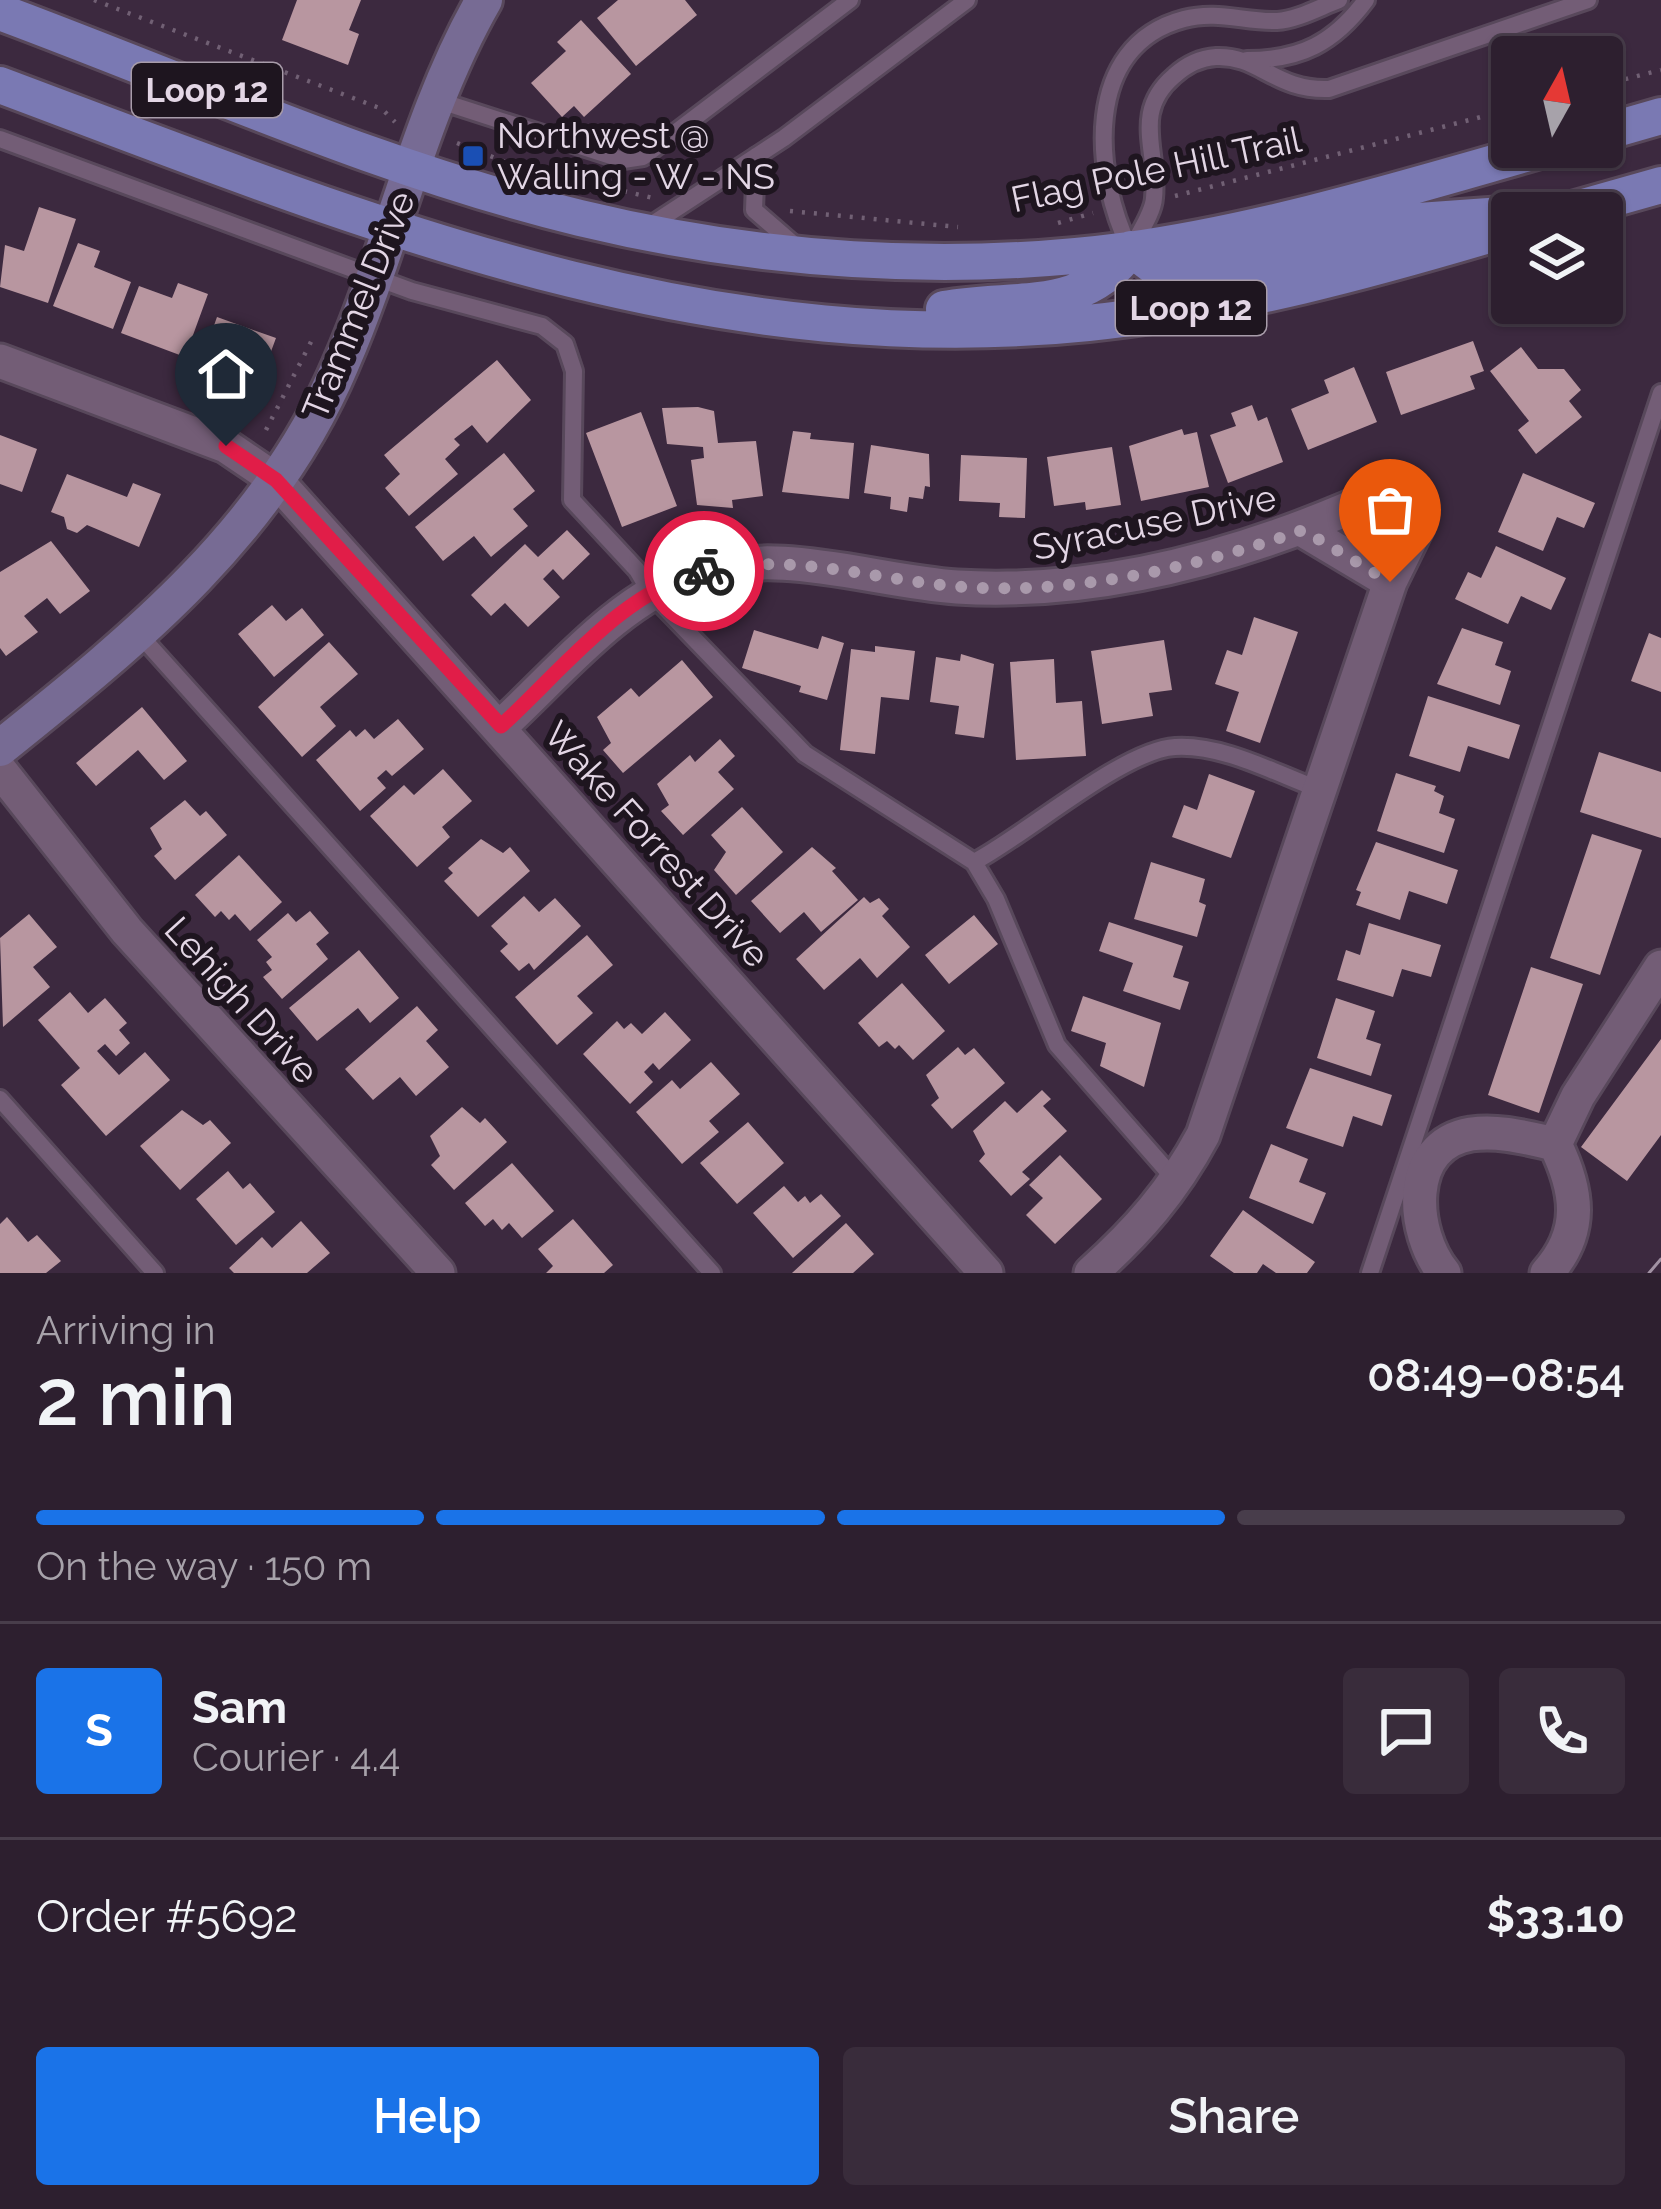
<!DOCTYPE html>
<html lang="en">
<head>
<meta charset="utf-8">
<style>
  body { margin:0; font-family:Raleway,sans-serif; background:#392c3b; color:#f1f3f6; height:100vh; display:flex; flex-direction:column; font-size:45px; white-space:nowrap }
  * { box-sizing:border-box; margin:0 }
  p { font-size:39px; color:#a7a2aa }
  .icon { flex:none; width:66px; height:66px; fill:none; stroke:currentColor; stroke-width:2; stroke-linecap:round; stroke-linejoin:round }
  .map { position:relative; height:1273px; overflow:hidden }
  .side { display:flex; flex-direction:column; background:#2d1f2f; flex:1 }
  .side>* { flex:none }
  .needle { width:78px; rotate:8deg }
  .tools { position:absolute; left:1491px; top:36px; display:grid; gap:24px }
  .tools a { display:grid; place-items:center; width:132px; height:132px; border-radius:12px; background:#2d1f2f; box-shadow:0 3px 9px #0004,0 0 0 3px #483d4b; font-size:60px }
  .pin { position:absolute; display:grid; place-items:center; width:102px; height:102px; color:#fff; margin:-123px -51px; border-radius:50% 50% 50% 0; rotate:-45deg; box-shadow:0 0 12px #0007 }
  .pin .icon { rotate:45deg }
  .courier { position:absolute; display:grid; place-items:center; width:120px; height:120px; margin:-60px; border:9px solid #e11d48; border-radius:50%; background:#fff; color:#222; box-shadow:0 3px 15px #0007 }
  .head em { font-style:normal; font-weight:600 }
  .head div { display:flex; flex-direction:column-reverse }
  .head { display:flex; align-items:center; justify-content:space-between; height:204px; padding:0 36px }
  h1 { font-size:78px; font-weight:600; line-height:90px }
  .bar { display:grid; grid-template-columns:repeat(4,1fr); gap:18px 12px; align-content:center; height:144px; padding:0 36px }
  .bar i { height:15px; border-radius:9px; background:#483d4b }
  .bar .on { background:#1a73e8 }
  .bar p { grid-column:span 4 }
  .line { display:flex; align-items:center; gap:30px; padding:0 36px; border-top:3px solid #483d4b }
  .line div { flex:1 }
  .round { display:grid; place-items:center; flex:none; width:126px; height:126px; border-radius:12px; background:#392c3b }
  .action { display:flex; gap:24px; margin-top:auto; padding:24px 36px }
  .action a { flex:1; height:138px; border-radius:12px; background:#1a73e8; color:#fff; font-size:48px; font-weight:600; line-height:138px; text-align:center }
  .action a+a { background:#392c3b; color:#f1f3f6 }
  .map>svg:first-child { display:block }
  .building { fill:#b896a0 }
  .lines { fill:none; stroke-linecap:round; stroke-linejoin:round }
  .lane-casing { stroke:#58485b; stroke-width:22 }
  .street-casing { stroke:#58485b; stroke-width:39 }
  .secondary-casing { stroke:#58485b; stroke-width:42 }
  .primary-casing { stroke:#58485b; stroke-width:42 }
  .path { stroke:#716074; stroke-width:4.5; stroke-dasharray:3 9; stroke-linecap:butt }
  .lane { stroke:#735d76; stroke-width:16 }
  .street { stroke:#735d76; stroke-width:33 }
  .secondary { stroke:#776b94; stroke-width:36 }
  .primary { stroke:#7a79b3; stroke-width:36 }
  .tram { stroke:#a292a4; stroke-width:3 }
  .done { stroke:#a999ab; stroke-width:12; stroke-dasharray:0 21.6 }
  .route { stroke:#e11d48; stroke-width:15 }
  .transit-dot { fill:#1a4fb4; stroke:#1e151f; stroke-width:4.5 }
  .labels { text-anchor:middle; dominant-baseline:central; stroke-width:12; stroke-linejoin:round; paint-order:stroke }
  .shield { fill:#1e151f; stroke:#a89caa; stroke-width:3 }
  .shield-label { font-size:33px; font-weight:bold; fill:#e3d6e5 }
  .poi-label { font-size:36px; fill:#e3d6e5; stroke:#1e151f; text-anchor:start }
  .street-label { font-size:36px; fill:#e3d6e5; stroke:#1e151f }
</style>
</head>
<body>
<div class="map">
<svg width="1661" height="1273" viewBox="0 0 1661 1273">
  <rect width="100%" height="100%" fill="#3c293f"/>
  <path class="building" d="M297,0H361L349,30L359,34L348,65L282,40Z
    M618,0H685L697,15L636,66L597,18Z
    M581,20L631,74L584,117L574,106L562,117L531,83L566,51L557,42Z
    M39,207L76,219L48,303L0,287L5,245L24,251Z
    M78,243L100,251L94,267L131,282L113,329L53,306Z
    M178,283L208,294L185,357L121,333L139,286L172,298Z
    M217,317L276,338L259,384L201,362Z
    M1473,341L1484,371L1470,376L1475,389L1401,415L1386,372Z
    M1521,347L1538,369H1564L1581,390L1569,401L1582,417L1536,454L1518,430L1529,421L1490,371Z
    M497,360L531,400L487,443L472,425L454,439L460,445L445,459L458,474L409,516L385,488L400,474L384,455Z
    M1354,367L1377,422L1308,450L1291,409L1329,393L1324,380Z
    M1252,405L1258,421L1267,417L1283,462L1228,483L1210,435L1236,426L1231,413Z
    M698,407L714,411L718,443L756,441L763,496L732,500L733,508L697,505L691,460L704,458L703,447L667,444L662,408Z
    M641,412L677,506L622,527L586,433Z
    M1182,429L1184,435L1197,432L1209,487L1141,501L1129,446Z
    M793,431L811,433L810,439L854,443L849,499L782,492Z
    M0,435L37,449L22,492L0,484Z
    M871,445L929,454L930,487L925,486L923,499L909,497L907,512L890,509L891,497L864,493Z
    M1112,447L1121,505L1086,510L1085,502L1054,506L1047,457Z
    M504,453L535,491L513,509L528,526L491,557L474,536L443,561L415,527Z
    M961,455L1027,458L1025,518L999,517L1000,503L959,501Z
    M1523,473L1595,503L1584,528L1557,517L1543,551L1498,532Z
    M67,474L127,497L133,483L161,494L139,547L87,525L77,533L67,529L64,517L51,512Z
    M567,530L590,554L563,580L553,569L543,579L560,597L528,627L505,603L491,616L471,595L525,544L538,557Z
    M51,541L90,591L60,614L47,598L24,616L38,632L6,656L0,648V572Z
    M1496,546L1566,578L1551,610L1521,596L1508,624L1455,599L1468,572L1481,578Z
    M272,605L286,621L302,608L324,635L274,677L238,634Z
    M1254,617L1298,632L1260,743L1226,731L1239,692L1215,684L1227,650L1242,655Z
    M1462,628L1503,642L1495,665L1511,671L1500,705L1437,684Z
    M754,630L818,649L822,636L844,643L827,700L799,692L801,686L742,668Z
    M1649,633L1661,638V692L1631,681Z
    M1164,640L1172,690L1149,693L1153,716L1102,724L1091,651Z
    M329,642L358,674L320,707L336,726L302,757L258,707Z
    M875,646L915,651L909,700L881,697L875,754L840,750L851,649L875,652Z
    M961,654L994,664L984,738L955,734L959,706L930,702L936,657L960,661Z
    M1054,659L1056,703L1082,701L1086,756L1016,760L1010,662Z
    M682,660L713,697L623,773L603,750L611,743L597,717L631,688L639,697Z
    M1428,696L1520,725L1509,759L1468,746L1460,772L1409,756Z
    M142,707L187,761L164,780L138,750L96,786L76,763Z
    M398,719L424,749L392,776L386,770L377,778L386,788L360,811L316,760L350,730L356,737L365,729L374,739Z
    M720,739L735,756L718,772L734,789L683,835L661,811L669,805L657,784L690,755L695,762Z
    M1599,752L1661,772V838L1580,812Z
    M443,769L472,801L442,827L450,837L417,867L370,816L404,785L414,795Z
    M1396,773L1436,786L1434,791L1444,796L1439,813L1455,819L1444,853L1377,831Z
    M1209,774L1255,791L1231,858L1172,837L1184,805L1197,810Z
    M185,800L200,816L206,811L227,835L175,880L154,856L162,849L150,828Z
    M742,807L783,852L736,895L714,870L726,852L711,835Z
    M1592,834L1642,850L1600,975L1550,958Z
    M481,839L503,853L510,847L530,871L478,917L444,881L453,873L448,868Z
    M1376,842L1458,870L1447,904L1409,891L1400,920L1356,905L1361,892L1356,890Z
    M812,847L836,868L832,871L858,900L821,932L804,912L780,933L751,901Z
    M239,855L282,902L250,931L235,914L229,920L221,911L215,917L195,895Z
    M1151,862L1205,879L1199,902L1206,905L1197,937L1134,919Z
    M524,896L539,912L555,898L581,926L534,970L529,963L519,971L500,951L508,944L491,926Z
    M864,897L870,903L879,898L889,909L882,916L910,947L877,978L860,958L824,990L796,959Z
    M310,911L329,933L316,944L328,959L282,999L263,977L272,970L266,962L272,957L257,940L288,913L296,922Z
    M29,914L57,947L33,967L50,987L3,1027L0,938Z
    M974,915L998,944L949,984L925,955Z
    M1109,922L1183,946L1173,977L1189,982L1180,1010L1123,991L1133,963L1099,951Z
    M1369,923L1441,945L1431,977L1402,969L1393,997L1337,980L1346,950L1360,955Z
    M587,935L613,965L577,996L593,1013L557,1045L515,997Z
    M359,950L399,998L370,1023L358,1008L317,1041L289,1008Z
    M1531,967L1583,984L1539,1113L1488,1095Z
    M902,983L945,1031L913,1060L899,1045L895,1049L887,1041L879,1047L858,1023Z
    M70,992L88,1013L105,998L127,1023L119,1030L130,1043L116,1056L105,1044L97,1051L119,1075L145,1052L170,1080L106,1136L61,1085L80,1068L38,1020Z
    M1083,996L1161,1023L1144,1087L1100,1066L1106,1043L1071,1031Z
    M1336,998L1375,1011L1366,1039L1381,1044L1371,1076L1317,1058Z
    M417,1006L438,1030L426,1041L449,1067L416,1096L400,1077L373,1100L345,1069Z
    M665,1012L691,1040L659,1070L653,1063L644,1072L653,1082L630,1104L583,1054L617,1021L624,1029L631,1023L642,1034Z
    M1661,1039V1135L1627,1181L1581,1147Z
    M958,1047L965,1055L974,1048L1005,1083L952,1129L931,1105L939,1098L926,1075Z
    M711,1062L740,1094L709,1121L719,1132L682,1164L636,1112L672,1080L680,1089Z
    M1310,1068L1392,1095L1382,1126L1353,1116L1343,1147L1286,1128Z
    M1042,1090L1051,1099L1043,1106L1067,1131L1022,1172L1030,1179L1011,1196L979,1161L985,1154L973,1131L1005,1101L1017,1113Z
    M462,1107L480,1123L485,1118L507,1142L454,1190L431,1165L440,1156L430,1136Z
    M182,1110L203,1125L210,1120L231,1143L180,1190L140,1146Z
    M748,1122L784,1163L737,1204L700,1163Z
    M1271,1144L1308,1159L1299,1182L1326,1193L1313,1224L1249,1198Z
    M1060,1155L1102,1199L1055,1244L1026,1215L1043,1198L1029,1185Z
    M512,1163L554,1211L522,1238L509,1223L502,1230L493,1219L485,1226L465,1203Z
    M228,1171L243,1189L250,1183L275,1212L236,1245L196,1199Z
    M784,1186L798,1202L805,1196L810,1203L821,1194L841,1216L793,1258L753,1213Z
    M1243,1210L1315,1262L1307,1273H1276L1263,1264L1257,1273H1234L1210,1256Z
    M7,1217L28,1242L37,1235L61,1261L46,1273H0V1224Z
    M573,1219L613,1265L604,1273H546L553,1266L538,1249Z
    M301,1221L330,1253L307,1273H234L229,1268L262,1237L272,1248Z
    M846,1223L874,1254L853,1273H792Z"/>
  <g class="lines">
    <defs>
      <path id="lane" d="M1247,60C1301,60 1334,43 1366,0
        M437,100L623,160L643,157L850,0
        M0,139L412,291L542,326L565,344L574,371L572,500L637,570L651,594L805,754L974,862L996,899L1057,1045L1177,1182
        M756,156L754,210L798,248
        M648,227L784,138L967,0
        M1130,249C1094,176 1081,46 1184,19C1217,10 1245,22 1277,21C1297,20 1320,7 1339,0
        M1131,249C1138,234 1153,214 1154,198C1159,151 1131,113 1174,76C1186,65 1200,58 1216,57C1259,55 1275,91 1329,89L1588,0
        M139,634L712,1273
        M974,862C1026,835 1123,750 1175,747C1222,744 1275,773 1318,789
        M0,1099L155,1273
        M1370,1273L1661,393"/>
      <path id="street" d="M0,361L226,446L276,480L986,1273
        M1303,530L1390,582
        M501,726C559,673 618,599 694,574C779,545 871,581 957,587C1107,596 1256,552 1390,490L1415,495L1418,525L1390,582L1203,1135C1173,1191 1138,1231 1091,1273
        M0,770L127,931L438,1273
        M1555,1144L1578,1096L1661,967
        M1444,1273C1411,1233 1404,1145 1471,1134C1500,1130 1527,1138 1555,1144
        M1547,1273C1584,1232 1578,1191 1555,1144"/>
      <path id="secondary" d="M0,748C136,639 271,530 341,364C393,245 419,113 484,0"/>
      <path id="primary" d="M0,12C191,83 382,170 580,218C758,261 947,274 1128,250C1271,230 1412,186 1550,147
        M0,85C355,218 699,363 1088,323C1234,308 1372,270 1512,228
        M1602,133L1661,116
        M1562,213L1661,185
        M1131,249L1160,271L1195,274L1419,221L1503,215
        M944,309C1018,296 1082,315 1131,249"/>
    </defs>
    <use href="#lane" class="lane-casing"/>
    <use href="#street" class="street-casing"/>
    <use href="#secondary" class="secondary-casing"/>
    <use href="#primary" class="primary-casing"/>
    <path class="path" d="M94,0L382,109L395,122
      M1602,85L1661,70
      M457,143L508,163
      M519,166L653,198
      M1175,196L1512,109
      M790,211L958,227
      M1058,223L1093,213
      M266,430L315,334"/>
    <use href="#lane" class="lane"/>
    <use href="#street" class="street"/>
    <use href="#secondary" class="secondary"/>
    <use href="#primary" class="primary"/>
    <path class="tram" d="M1649,1273L1661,1259"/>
  </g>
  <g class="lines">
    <path class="done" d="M704,571C787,552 868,578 951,586C1066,597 1195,568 1303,530L1390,582"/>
    <path class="route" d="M226,446L276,480L501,726C560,673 623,590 704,571"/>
  </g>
  <rect class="transit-dot" x="461" y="144" width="24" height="24" rx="6"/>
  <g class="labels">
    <g class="shield">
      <rect x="132" y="63" width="150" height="54" rx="9"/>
      <rect x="1116" y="281" width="150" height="54" rx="9"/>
    </g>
    <g class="shield-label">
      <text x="207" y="90">Loop 12</text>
      <text x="1191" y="308">Loop 12</text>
    </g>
    <g class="poi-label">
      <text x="497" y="135">Northwest @<tspan x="497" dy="41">Walling - W - NS</tspan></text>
    </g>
    <g class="street-label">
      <text transform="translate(1156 169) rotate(-12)">Flag Pole Hill Trail</text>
      <text transform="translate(358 305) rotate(-68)">Trammel Drive</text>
      <text transform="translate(1154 522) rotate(-12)">Syracuse Drive</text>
      <text transform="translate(657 844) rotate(48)">Wake Forrest Drive</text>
      <text transform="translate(242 1000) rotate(48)">Lehigh Drive</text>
    </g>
  </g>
</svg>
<div class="tools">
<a><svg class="needle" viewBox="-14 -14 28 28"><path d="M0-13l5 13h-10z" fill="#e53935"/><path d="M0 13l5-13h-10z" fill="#a7a2aa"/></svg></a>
<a><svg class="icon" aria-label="layers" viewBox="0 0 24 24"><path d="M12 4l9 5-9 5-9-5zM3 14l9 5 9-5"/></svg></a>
</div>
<div class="pin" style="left:1390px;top:582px;background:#ea580c"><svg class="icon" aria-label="bag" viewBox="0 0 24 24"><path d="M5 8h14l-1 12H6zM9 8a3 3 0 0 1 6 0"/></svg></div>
<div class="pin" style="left:226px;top:446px;background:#1f2937"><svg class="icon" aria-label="home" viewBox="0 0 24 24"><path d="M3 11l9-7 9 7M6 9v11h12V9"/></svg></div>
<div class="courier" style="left:704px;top:571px"><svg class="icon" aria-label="bike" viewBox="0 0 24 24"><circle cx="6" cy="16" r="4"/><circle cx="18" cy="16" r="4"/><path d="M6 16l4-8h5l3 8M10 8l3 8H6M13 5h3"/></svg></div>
</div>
<section class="side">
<div class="head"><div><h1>2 min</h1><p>Arriving in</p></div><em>08:49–08:54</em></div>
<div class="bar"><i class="on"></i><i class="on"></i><i class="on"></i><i></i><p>On the way · 150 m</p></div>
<div class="line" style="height:216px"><b class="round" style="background:#1a73e8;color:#fff">S</b><div><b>Sam</b><p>Courier · 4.4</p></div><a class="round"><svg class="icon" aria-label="chat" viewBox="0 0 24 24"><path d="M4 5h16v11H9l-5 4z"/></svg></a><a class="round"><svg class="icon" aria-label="phone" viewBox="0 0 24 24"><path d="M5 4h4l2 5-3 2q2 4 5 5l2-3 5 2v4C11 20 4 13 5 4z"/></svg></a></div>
<div class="line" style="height:156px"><div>Order #5692</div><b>$33.10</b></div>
<div class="action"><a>Help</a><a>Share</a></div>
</section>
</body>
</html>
